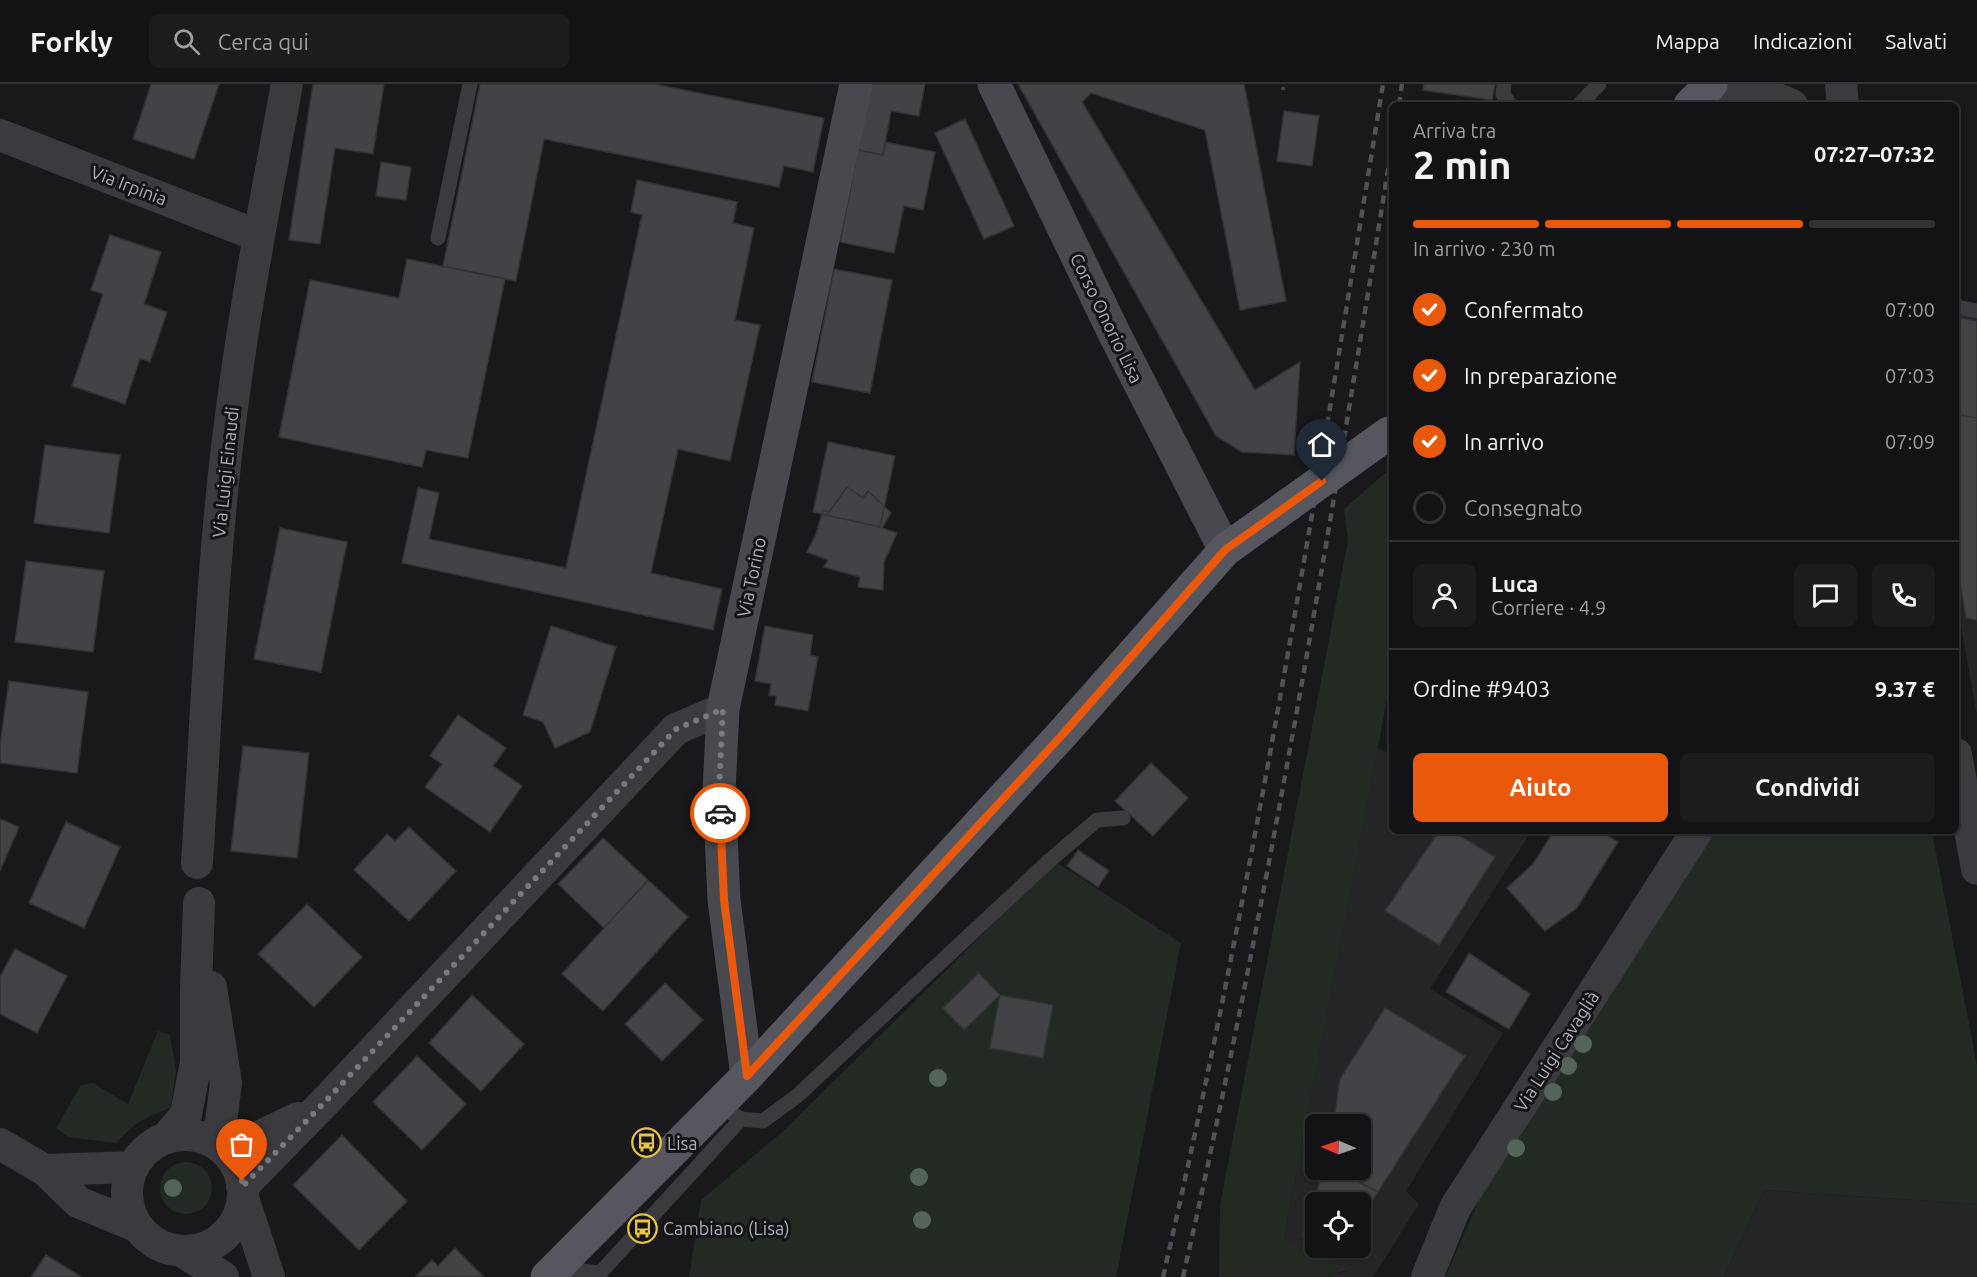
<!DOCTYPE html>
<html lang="it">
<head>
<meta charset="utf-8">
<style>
  body { margin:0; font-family:Ubuntu,sans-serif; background:#1c1b1d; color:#f1f3f6; height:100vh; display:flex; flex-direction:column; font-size:22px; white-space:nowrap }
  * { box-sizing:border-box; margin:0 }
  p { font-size:20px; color:#9d9ea0 }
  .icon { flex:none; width:33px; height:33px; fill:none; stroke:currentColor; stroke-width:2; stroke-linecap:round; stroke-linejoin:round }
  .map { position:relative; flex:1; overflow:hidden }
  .panel { position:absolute; left:1389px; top:18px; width:570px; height:732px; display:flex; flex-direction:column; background:#131214; border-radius:9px; box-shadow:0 2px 4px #0004,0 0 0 2px #323234 }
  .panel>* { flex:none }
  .needle { width:39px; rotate:272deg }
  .tools { position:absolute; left:1305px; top:1030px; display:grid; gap:12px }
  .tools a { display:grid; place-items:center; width:66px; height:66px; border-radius:9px; background:#131214; box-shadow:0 2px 4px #0004,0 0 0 2px #323234; font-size:30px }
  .pin { position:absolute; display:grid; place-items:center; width:51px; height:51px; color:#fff; margin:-62px -26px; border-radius:50% 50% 50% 0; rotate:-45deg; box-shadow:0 0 6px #0007 }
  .pin .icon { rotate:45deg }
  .courier { position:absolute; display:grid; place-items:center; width:60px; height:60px; margin:-30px; border:4px solid #ea580c; border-radius:50%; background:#fff; color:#222; box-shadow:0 2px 8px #0007 }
  .headline em { font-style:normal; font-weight:700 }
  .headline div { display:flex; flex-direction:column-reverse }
  .headline { display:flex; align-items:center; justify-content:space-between; height:102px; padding:0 24px }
  h1 { font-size:39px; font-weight:700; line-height:45px }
  .bar { display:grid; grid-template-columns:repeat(4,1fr); gap:9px 6px; align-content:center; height:72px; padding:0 24px }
  .bar i { height:8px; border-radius:4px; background:#323234 }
  .bar .current { background:#ea580c }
  .bar p { grid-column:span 4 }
  .line { display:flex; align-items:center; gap:15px; padding:0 24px; border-top:2px solid #323234 }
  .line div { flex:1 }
  .round { display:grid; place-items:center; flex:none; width:63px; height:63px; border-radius:9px; background:#1c1b1d }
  ol { padding:0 24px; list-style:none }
  li { display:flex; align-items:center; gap:18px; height:66px }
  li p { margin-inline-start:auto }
  li .icon { padding:6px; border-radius:50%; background:#ea580c; color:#fff; stroke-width:4 }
  li:last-child { color:#9d9ea0 }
  li i { width:33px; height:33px; border:3px solid #323234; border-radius:50% }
  .primary-button { display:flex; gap:12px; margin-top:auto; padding:12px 24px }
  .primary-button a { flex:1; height:69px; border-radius:9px; background:#ea580c; color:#fff; font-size:24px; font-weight:700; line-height:69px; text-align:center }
  .primary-button a+a { background:#1c1b1d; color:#f1f3f6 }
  header { display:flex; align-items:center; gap:36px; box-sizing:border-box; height:84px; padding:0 30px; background:#131214; border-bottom:2px solid #323234 }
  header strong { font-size:28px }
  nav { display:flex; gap:33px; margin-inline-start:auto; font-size:21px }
  .search { width:420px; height:54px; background:#1c1b1d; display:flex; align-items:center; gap:15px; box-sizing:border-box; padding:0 21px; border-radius:9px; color:#9d9ea0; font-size:22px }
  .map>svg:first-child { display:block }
  .built { fill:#252427; fill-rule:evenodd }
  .green { fill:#232a24 }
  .building { fill:#434347; stroke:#333336; stroke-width:1.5 }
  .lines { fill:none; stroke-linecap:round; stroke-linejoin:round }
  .path { stroke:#404146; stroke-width:4; stroke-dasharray:3 4.5; stroke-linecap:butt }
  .lane { stroke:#3a3a3f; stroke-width:15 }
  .street { stroke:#3a3a3f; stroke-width:32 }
  .secondary { stroke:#48494f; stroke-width:33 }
  .primary { stroke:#56565e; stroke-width:33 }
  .rail { stroke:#515258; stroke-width:4.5; stroke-dasharray:8 6; stroke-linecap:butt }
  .primary-bridge { stroke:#56565e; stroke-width:33 }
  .tree { fill:#546458 }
  .done { stroke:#797a81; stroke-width:6; stroke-dasharray:0 10.8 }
  .route { stroke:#ea580c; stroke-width:8 }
  .labels { text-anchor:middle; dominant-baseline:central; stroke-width:6; stroke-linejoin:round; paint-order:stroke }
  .street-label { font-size:18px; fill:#acaeb9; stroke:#141315 }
  .poi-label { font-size:18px; fill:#acaeb9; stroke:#141315; text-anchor:start }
</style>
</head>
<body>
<header>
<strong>Forkly</strong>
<div class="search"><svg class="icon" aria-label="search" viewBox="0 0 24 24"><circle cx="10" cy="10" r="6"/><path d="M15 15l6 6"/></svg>Cerca qui</div>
<nav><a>Mappa</a><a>Indicazioni</a><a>Salvati</a></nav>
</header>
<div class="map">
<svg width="1977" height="1193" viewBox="0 0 1977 1193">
  <rect width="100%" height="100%" fill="#19181a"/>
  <path class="built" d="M1956,229L1977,233V632L1956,515Z
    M1377,663L1392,671V747L1531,748L1430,905L1503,949L1406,1107L1419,1120L1373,1193H1322L1347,1187L1284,1154ZM1316,1041H1360V1086H1316ZM1316,1119H1360V1164H1316Z
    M1764,1106L1977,1120V1193H1724Z"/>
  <path class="green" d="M1392,383V589L1284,1154L1348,1186L1322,1193H1219L1220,1121L1348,457L1344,425Z
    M1706,747H1932L1977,982V1120L1764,1106L1724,1193H1445L1487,1098Z
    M1056,778L1181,859L1116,1193H689L701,1116L781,1049Z
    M158,947L170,951L176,986L171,1024C144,1033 136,1038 116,1059L68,1053L56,1044L81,1001L93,999L128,1020Z
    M160 1104a26 26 0 1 1 52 0a26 26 0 1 1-52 0Z"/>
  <path class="building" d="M151,0H219L194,75L133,55Z
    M313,0H384L373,70L335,64L320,160L289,156Z
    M480,0H654L824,34L813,88L784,82L779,103L544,55L516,197L443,182Z
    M870,0H925L919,32L891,27L883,71L858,66Z
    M1018,0H1244L1286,217L1240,226L1205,46L1091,9L1082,18L1255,306L1300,278L1294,371L1242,368L1216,352Z
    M1424,0H1495L1492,16L1423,6Z
    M1284,27L1319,32L1312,82L1277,77Z
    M965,35L1014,142L984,155L935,49Z
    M885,58L935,68L923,126L904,122L894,169L840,158L858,66L883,71Z
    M381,78L411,83L406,116L376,112Z
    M637,96L737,118L733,139L754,144L735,236L760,241L730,377L678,365L651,489L722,505L713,546L402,479L418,404L439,409L429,455L566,484L642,131L631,128Z
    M110,151L161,168L144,220L167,228L150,278L140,274L125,320L72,302L103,210L91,206Z
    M407,175L505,195L468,374L426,366L422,383L279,353L310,196L399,214Z
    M834,185L892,196L870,309L812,298Z
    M1961,234L1977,237V334L1956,330V259Z
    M1956,330L1977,334V536L1966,534L1956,476Z
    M828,358L895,372L880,443L813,428Z
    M45,361L120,371L109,449L34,439Z
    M847,403L863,414L868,407L891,429L882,444L897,449L884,478L883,506L858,503L860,493L824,483L828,476L807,468L816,450L823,426L829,428Z
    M280,444L347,458L321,588L254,575Z
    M26,477L104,487L93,568L15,558Z
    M551,542L616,563L590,648L555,664L543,638L523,631Z
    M765,542L813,551L810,571L818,573L808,627L775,621L776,612L769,611L771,600L755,597Z
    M9,597L88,608L77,689L0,679V661Z
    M458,631L506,664L493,682L522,702L490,748L425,703L442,680L430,672Z
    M243,662L309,669L297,774L231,767Z
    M1151,679L1188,714L1153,752L1115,717Z
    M0,735L19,743L0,787Z
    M66,738L120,763L84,844L29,819Z
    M409,743L456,787L409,837L354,786L387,750L395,757Z
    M1439,747H1452L1495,773L1439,861L1385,827Z
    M1554,747H1600L1618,758L1577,824L1545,847L1507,804L1533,780Z
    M603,754L648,796L604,844L558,800Z
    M1078,766L1109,787L1098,803L1067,782Z
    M648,796L688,833L603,927L562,890Z
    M307,820L362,873L314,923L258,870Z
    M15,865L67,892L37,949L0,930V893Z
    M1469,869L1530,910L1509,945L1446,908Z
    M979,889L1000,911L964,946L943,924Z
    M665,899L703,936L662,977L625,940Z
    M472,911L524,960L481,1007L429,959Z
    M1000,911L1053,921L1043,974L990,964Z
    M1385,924L1465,972L1378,1108L1337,1086H1360V1041H1333L1340,995Z
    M417,972L466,1020L422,1066L373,1018Z
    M342,1051L407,1117L359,1166L293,1101Z
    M1324,1086H1337L1378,1108L1360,1136V1119H1316V1158L1302,1152Z
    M455,1164L484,1193L416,1192L432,1176L438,1182Z
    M46,1171L82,1193H31Z"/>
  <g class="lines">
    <path class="path" d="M1283,6L1284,0"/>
    <path class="lane" d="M1504,0L1503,10L1510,21
      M1579,21L1599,0
      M438,154L470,0
      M1956,223L1977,227
      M718,1021L741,1035L763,1037L797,1012L1049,777L1097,736L1123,734
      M556,1184L600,1189L741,1035"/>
    <path class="street" d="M1711,0L1758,7L1792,21
      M1841,0L1843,21
      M0,51L259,152
      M1956,670L1977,785
      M197,779C207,623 212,464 234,309C248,205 268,103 287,0
      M211,903L226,999L218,1061
      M127 1109a58 58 0 1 1 116 0a58 58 0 1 1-116 0Z
      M166,1054L186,1031L196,978V905L199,819
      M0,1060L45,1086L78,1118L136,1142
      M227,1068L298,1034
      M45,1086L133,1083
      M242,1103L322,1021L676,645L723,625
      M243,1114L269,1193
      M183,1168L223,1193
      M1427,1193L1455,1124L1697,747"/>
    <path class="secondary" d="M994,0L1115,251L1225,466
      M747,992L724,816L719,707L723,625L856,0"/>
    <path class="primary" d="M1690,21L1711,0
      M547,1193L747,992L1063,649L1225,466L1288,421"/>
    <path class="rail" d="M1399,21L1402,0
      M1163,1193C1254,799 1318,399 1383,0
      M1183,1193C1268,819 1331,440 1392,61"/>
    <path class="primary-bridge" d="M1288,421L1389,349"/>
  </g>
  <g class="tree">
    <circle cx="1583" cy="960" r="9"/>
    <circle cx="1568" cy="982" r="9"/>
    <circle cx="938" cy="994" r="9"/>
    <circle cx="1553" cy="1008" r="9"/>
    <circle cx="1516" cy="1064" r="9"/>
    <circle cx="919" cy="1093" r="9"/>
    <circle cx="173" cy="1104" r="9"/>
    <circle cx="922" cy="1136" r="9"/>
  </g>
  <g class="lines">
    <path class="done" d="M242,1097V1103L322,1021L676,645L723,625L719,707L720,729"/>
    <path class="route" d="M720,729L724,816L747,992L1063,650L1225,466L1322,397"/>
  </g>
  <defs>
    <symbol id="bus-ring" viewBox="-11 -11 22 22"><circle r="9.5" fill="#141315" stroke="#e6c545" stroke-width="1.5"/><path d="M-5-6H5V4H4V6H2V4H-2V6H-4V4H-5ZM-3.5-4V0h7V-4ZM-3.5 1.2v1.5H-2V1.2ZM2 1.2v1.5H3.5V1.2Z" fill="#e6c545"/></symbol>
  </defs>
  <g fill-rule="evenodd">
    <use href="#bus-ring" x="630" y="1042" width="33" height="33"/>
    <use href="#bus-ring" x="626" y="1128" width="33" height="33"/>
  </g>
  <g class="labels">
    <g class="street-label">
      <text transform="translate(129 101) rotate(21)">Via Irpinia</text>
      <text transform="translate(1107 234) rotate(64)">Corso Onorio Lisa</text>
      <text transform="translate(225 388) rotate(-84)">Via Luigi Einaudi</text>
      <text transform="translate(751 493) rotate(-78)">Via Torino</text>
      <text transform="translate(1556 967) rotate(-57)">Via Luigi Cavaglià</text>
    </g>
    <g class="poi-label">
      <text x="667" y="1059">Lisa</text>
      <text x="663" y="1144">Cambiano (Lisa)</text>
    </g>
  </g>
</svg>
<div class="tools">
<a><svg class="needle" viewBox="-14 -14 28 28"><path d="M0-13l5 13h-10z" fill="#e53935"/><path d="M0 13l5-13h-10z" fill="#9d9ea0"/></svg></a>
<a><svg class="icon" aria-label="locate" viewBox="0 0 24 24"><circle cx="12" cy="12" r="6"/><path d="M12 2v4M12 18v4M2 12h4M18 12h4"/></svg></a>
</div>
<div class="pin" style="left:242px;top:1097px;background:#ea580c"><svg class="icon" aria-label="bag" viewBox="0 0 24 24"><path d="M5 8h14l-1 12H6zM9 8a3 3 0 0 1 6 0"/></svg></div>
<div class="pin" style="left:1322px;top:397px;background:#1f2937"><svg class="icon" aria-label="home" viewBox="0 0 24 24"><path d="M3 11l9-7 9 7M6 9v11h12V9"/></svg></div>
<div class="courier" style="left:720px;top:729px"><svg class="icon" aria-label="car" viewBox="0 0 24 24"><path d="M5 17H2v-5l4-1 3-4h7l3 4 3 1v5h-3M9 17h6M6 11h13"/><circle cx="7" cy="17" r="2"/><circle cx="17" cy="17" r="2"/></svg></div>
<section class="panel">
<div class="headline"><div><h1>2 min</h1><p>Arriva tra</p></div><em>07:27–07:32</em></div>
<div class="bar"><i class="current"></i><i class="current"></i><i class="current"></i><i></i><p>In arrivo · 230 m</p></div>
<ol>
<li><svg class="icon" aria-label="check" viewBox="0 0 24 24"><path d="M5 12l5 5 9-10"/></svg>Confermato<p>07:00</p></li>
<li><svg class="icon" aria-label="check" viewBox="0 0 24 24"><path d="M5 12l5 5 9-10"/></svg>In preparazione<p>07:03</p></li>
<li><svg class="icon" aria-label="check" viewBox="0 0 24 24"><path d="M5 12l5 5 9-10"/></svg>In arrivo<p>07:09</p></li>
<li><i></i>Consegnato</li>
</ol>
<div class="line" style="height:108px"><a class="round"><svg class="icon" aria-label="person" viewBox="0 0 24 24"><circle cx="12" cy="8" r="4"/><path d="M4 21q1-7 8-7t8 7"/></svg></a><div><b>Luca</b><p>Corriere · 4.9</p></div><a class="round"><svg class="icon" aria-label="chat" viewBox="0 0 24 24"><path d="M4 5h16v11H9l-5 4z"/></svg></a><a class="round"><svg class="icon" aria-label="phone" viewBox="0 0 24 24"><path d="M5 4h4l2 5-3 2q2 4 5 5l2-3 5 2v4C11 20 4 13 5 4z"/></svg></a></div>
<div class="line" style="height:78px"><div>Ordine #9403</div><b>9.37 €</b></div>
<div class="primary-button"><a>Aiuto</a><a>Condividi</a></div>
</section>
</div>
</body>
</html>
